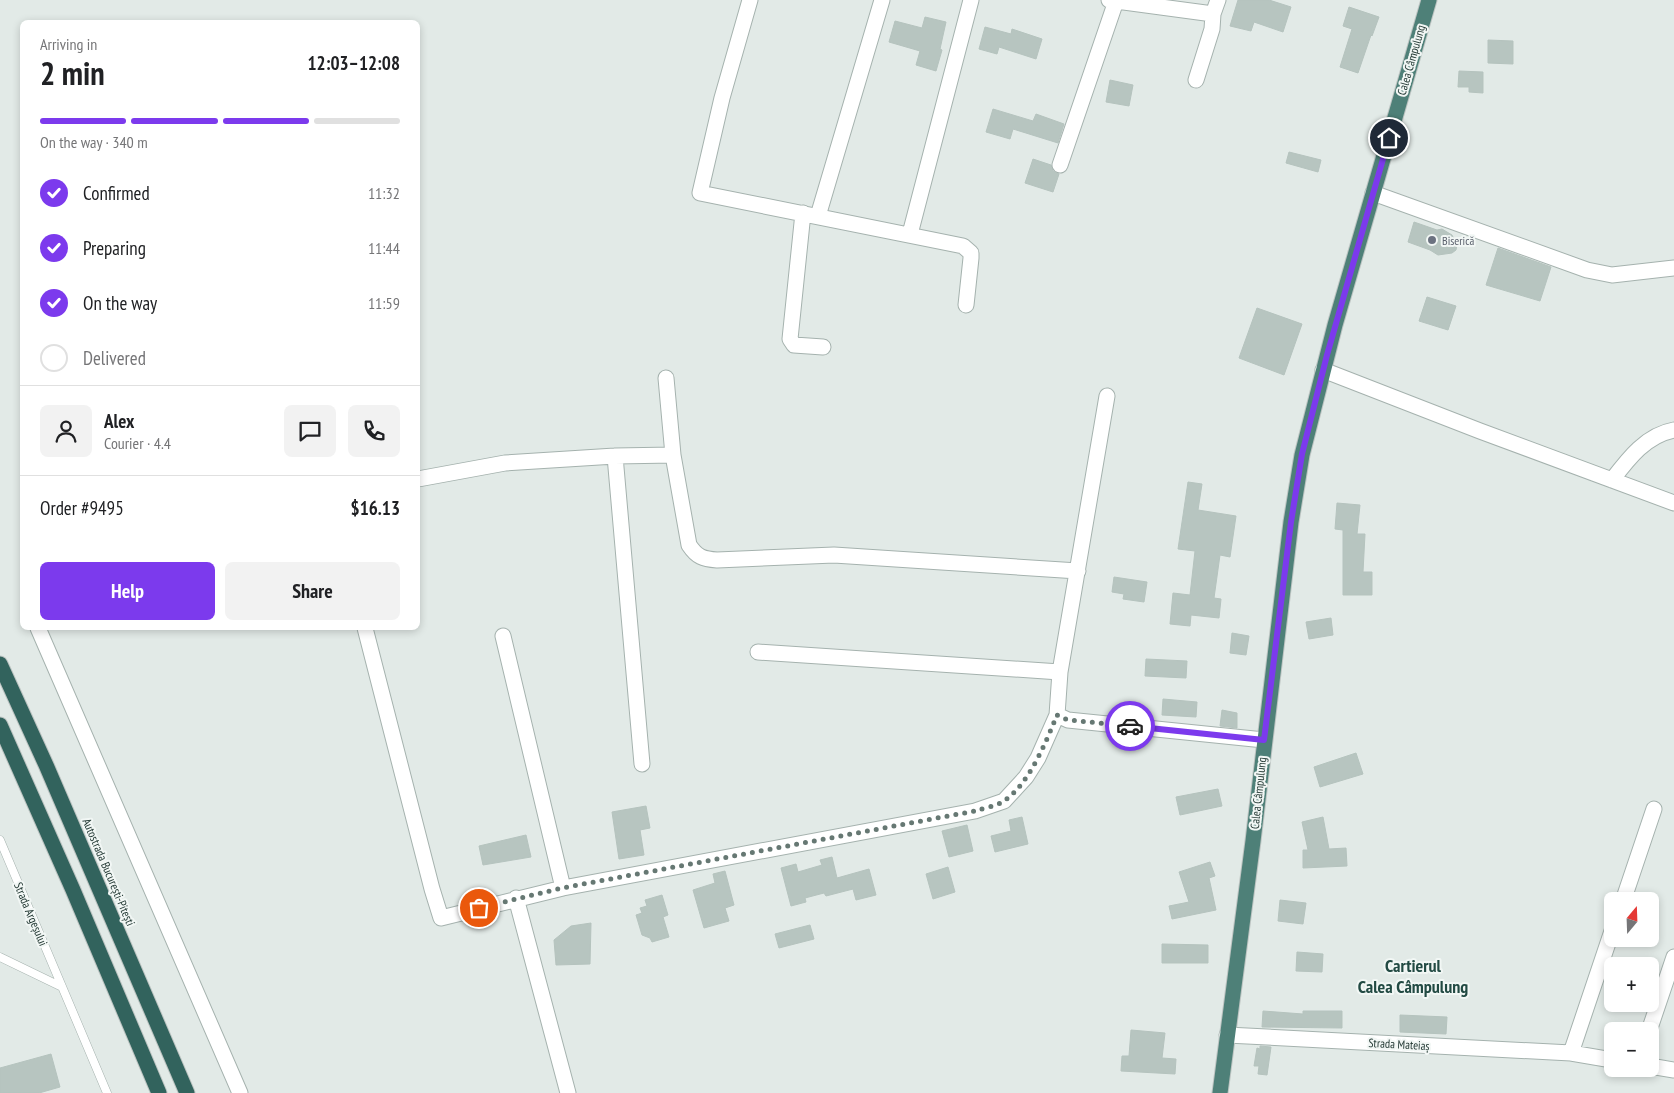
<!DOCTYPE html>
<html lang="en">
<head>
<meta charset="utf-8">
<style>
  body { margin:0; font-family:"PT Sans Narrow",sans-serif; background:#f2f2f2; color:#202124; height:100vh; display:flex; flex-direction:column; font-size:19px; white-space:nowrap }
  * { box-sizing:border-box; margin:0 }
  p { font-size:16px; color:#757577 }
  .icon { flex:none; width:28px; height:28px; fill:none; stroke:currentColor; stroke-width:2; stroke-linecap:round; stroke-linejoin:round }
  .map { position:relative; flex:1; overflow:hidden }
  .side { position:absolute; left:20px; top:20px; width:400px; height:610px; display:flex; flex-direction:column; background:#fff; border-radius:8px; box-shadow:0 2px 8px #0003 }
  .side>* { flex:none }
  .needle { width:32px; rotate:19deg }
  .controls { position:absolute; left:1604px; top:892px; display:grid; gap:10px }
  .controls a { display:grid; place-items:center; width:55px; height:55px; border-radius:8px; background:#fff; box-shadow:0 2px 8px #0003; font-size:25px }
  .pin { position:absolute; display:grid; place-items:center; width:42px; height:42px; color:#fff; margin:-21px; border:2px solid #fff; border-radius:50%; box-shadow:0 1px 5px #0007 }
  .courier { position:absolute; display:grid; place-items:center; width:50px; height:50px; margin:-25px; border:4px solid #7c3aed; border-radius:50%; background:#fff; color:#222; box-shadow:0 1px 6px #0007 }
  .overview em { font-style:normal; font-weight:700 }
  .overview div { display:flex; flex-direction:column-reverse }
  .overview { display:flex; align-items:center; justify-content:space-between; height:85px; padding:0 20px }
  h1 { font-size:32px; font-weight:700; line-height:38px }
  .bar { display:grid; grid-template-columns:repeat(4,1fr); gap:8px 5px; align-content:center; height:60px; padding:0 20px }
  .bar i { height:6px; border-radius:4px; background:#e0e0e0 }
  .bar .selected { background:#7c3aed }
  .bar p { grid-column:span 4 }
  .line { display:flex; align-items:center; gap:12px; padding:0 20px; border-top:1px solid #e0e0e0 }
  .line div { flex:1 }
  .round { display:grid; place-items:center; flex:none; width:52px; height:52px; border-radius:8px; background:#f2f2f2 }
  ol { padding:0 20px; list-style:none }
  li { display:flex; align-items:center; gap:15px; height:55px }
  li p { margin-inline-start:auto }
  li .icon { padding:5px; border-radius:50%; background:#7c3aed; color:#fff; stroke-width:4 }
  li:last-child { color:#757577 }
  li i { width:28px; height:28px; border:2px solid #e0e0e0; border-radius:50% }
  .cta { display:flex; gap:10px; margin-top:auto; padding:10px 20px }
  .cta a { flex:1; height:58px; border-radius:8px; background:#7c3aed; color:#fff; font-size:20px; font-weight:700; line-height:58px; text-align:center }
  .cta a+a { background:#f2f2f2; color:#202124 }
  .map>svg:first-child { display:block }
  .building { fill:#b7c5c0; stroke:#b5c3be }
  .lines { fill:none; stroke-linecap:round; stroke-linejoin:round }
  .service-casing { stroke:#a5b2ae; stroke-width:9 }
  .minor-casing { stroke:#a5b2ae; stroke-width:17 }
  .trunk-casing { stroke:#bdc4c2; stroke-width:17 }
  .motorway-casing { stroke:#bdc4c2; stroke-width:17 }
  .service { stroke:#fff; stroke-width:8 }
  .minor { stroke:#fff; stroke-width:15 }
  .trunk { stroke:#4e8078; stroke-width:15 }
  .motorway { stroke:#32635d; stroke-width:15 }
  .done { stroke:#667873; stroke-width:5; stroke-dasharray:0 9 }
  .route { stroke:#7c3aed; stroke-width:6 }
  .worship-dot { fill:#6b7280; stroke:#f2f7f5; stroke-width:2 }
  .labels { text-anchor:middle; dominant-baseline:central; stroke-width:4; stroke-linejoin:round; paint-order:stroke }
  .street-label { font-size:12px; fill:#243a35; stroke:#f2f7f5 }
  .worship-label { font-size:12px; fill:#5b616d; stroke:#f2f7f5; text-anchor:start }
  .district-label { font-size:18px; font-weight:bold; fill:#224a43; stroke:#f2f7f5 }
</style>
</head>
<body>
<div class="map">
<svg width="1674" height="1093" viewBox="0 0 1674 1093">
  <rect width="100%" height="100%" fill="#e2eae7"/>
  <path class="building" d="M1238,0H1269L1291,7L1283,32L1254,22L1251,31L1230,26Z
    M1349,7L1379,17L1372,36L1371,35L1358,73L1340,67L1352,29L1343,26Z
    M925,17L946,22L940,49L942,50L936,71L916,65L920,51L889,42L895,21L922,28Z
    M985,27L1011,34L1012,29L1042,39L1036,59L999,47L997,54L979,49Z
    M1488,40L1513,41V64L1488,63Z
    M1459,71L1483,72V93L1469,92V87H1458Z
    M1110,80L1133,85L1129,106L1106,102Z
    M993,109L1033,121L1036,114L1064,124L1058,143L1013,129L1010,139L986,132Z
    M1289,152L1321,160L1318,172L1286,163Z
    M1033,159L1051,165L1053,171L1059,174L1053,192L1025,183Z
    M1414,222L1437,230L1442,229L1452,235L1457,245L1456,250L1452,253L1438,255L1430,250L1408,242Z
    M1498,248L1551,267L1540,301L1486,285Z
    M1427,297L1456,306L1448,330L1419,321Z
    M1257,308L1302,324L1284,375L1239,358Z
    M1188,482L1202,484L1198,510L1236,516L1230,557L1220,555L1214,598L1221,599L1219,618L1191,615L1190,626L1170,624L1173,593L1190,595L1195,551L1178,549Z
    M1337,503L1360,505L1357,534H1365L1363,572H1372V595H1343V530L1335,529Z
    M1114,577L1147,582L1144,602L1123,599L1124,594L1112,592Z
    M1331,618L1333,635L1309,639L1306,622Z
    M1232,633L1249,636L1246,655L1230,653Z
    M1146,659L1187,661L1186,678L1145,676Z
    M1163,699L1197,702L1196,717L1162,715Z
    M1222,710L1237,713V728L1220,726Z
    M1356,753L1363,774L1320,787L1314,767Z
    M1218,789L1222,806L1180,815L1176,797Z
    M646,806L650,828L640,830L644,855L619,859L612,812Z
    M1022,817L1028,844L995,852L991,836L1011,831L1009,820Z
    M1323,817L1329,849L1346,848L1347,866L1303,868V850H1308L1302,822Z
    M967,825L973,851L949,857L942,831Z
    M526,835L531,857L483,865L479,846Z
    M832,857L837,878L869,869L876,895L856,900L853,889L826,896L824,893L805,898L806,902L791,906L781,868L796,864L798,872L822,865L820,860Z
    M1210,862L1215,876L1209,878L1216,910L1172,919L1169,906L1189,902L1179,872Z
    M948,867L955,892L933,899L926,874Z
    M725,871L734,905L725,908L729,921L704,928L693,890L715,883L713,874Z
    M662,895L668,915L663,917L669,937L652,942L650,938L642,935L636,915L642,913L640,908L647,906L645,900Z
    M1280,900L1306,903L1303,924L1278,921Z
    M591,923L590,964L556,965L554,940L571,926Z
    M810,925L814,939L779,948L775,934Z
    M1162,944L1208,945V963H1162Z
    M1297,952L1323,954L1322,972L1296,971Z
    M1263,1011L1303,1014V1011H1342V1028L1262,1027Z
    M1400,1015L1447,1017L1446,1034L1400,1032Z
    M1131,1030L1165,1033L1162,1058L1176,1059L1175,1074L1121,1071L1122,1056H1129Z
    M1260,1046L1271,1047L1267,1075L1258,1074L1259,1066H1254L1257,1048L1260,1049Z
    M51,1054L60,1087L39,1093H0V1068Z"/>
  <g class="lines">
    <defs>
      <path id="service" d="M0,840L107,1093
        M0,957L62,987"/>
      <path id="minor" d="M750,0L722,98L700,193L963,246L971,253V258L966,305
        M1109,0L1213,14L1218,0
        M1196,80L1212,29L1213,14
        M1060,165L1116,1
        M1373,193L1587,270L1612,275L1674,268
        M803,213L790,339L794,345L823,347
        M818,216L882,0
        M910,234L971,0
        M1323,370L1480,431L1674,503
        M666,378L673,455
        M615,456L642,764
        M418,479L505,463L615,456L673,455L689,545C697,557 703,559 717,560L834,555L1078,571
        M1612,480C1628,459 1646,435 1674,430
        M38,628L240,1093
        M365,628L432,889L441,918L563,888L975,811L1004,801L1026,777L1038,758L1057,715L1060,672L1107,396
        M503,636L563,888
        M758,652L1060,672
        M1057,715L1068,720L1264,740
        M516,898L568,1093
        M1623,901L1654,809
        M1649,1031L1674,957
        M1227,1035L1571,1053L1612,1060
        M1571,1053L1612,931
        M1650,1066L1674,1070"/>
      <path id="trunk" d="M1220,1093L1253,841L1291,522L1302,455L1335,325L1429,0"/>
      <path id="motorway" d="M0,664L46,765L187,1093
        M0,725L73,890L159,1093"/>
    </defs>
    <use href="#service" class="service-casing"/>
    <use href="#minor" class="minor-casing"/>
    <use href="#trunk" class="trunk-casing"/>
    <use href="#motorway" class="motorway-casing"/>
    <use href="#service" class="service"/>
    <use href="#minor" class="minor"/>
    <use href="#trunk" class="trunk"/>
    <use href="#motorway" class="motorway"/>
  </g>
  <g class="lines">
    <path class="done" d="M479,908L562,888L975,811C984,808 996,806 1004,801C1029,784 1046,742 1057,715L1068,720L1130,726"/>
    <path class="route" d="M1130,726L1264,740L1291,522L1302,454L1327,355L1389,138"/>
  </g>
  <circle class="worship-dot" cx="1432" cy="240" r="5"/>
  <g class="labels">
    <g class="street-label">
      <text transform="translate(1411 60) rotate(-74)">Calea Câmpulung</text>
      <text transform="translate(1258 793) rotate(-84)">Calea Câmpulung</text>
      <text transform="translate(109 872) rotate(67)">Autostrada București-Pitești</text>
      <text transform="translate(31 914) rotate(67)">Strada Argeșului</text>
      <text transform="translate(1399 1044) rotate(3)">Strada Mateiaș</text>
    </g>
    <g class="worship-label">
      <text x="1442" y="240">Biserică</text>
    </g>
    <g class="district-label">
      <text x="1413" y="965">Cartierul<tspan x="1413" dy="21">Calea Câmpulung</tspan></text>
    </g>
  </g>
</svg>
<div class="controls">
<a><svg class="needle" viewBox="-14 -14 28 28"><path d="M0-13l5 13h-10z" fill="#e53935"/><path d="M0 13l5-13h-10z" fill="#757577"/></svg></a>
<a>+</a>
<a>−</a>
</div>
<div class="pin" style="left:479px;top:908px;background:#ea580c"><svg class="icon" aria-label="bag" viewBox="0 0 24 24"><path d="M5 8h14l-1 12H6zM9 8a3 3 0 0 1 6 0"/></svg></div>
<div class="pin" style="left:1389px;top:138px;background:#1f2937"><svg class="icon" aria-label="home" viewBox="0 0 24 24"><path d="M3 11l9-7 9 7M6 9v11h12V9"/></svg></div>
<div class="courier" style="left:1130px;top:726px"><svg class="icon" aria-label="car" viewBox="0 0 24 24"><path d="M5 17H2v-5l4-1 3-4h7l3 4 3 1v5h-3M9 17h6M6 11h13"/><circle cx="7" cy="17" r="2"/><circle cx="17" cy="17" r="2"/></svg></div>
<section class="side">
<div class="overview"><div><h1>2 min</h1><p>Arriving in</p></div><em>12:03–12:08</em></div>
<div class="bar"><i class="selected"></i><i class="selected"></i><i class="selected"></i><i></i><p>On the way · 340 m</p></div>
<ol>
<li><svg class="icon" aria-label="check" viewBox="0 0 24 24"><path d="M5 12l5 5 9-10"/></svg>Confirmed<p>11:32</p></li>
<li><svg class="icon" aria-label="check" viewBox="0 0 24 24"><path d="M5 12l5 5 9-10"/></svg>Preparing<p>11:44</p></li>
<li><svg class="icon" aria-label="check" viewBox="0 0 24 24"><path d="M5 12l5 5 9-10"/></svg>On the way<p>11:59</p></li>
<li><i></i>Delivered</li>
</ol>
<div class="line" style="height:90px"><a class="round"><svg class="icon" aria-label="person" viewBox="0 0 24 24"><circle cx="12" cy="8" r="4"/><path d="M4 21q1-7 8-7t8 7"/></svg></a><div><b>Alex</b><p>Courier · 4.4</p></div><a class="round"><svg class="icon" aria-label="chat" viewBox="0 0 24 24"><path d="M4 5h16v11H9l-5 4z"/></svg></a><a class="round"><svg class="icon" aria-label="phone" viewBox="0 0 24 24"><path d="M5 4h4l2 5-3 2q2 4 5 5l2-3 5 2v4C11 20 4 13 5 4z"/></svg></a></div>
<div class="line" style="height:65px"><div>Order #9495</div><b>$16.13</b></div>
<div class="cta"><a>Help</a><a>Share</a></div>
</section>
</div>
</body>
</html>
